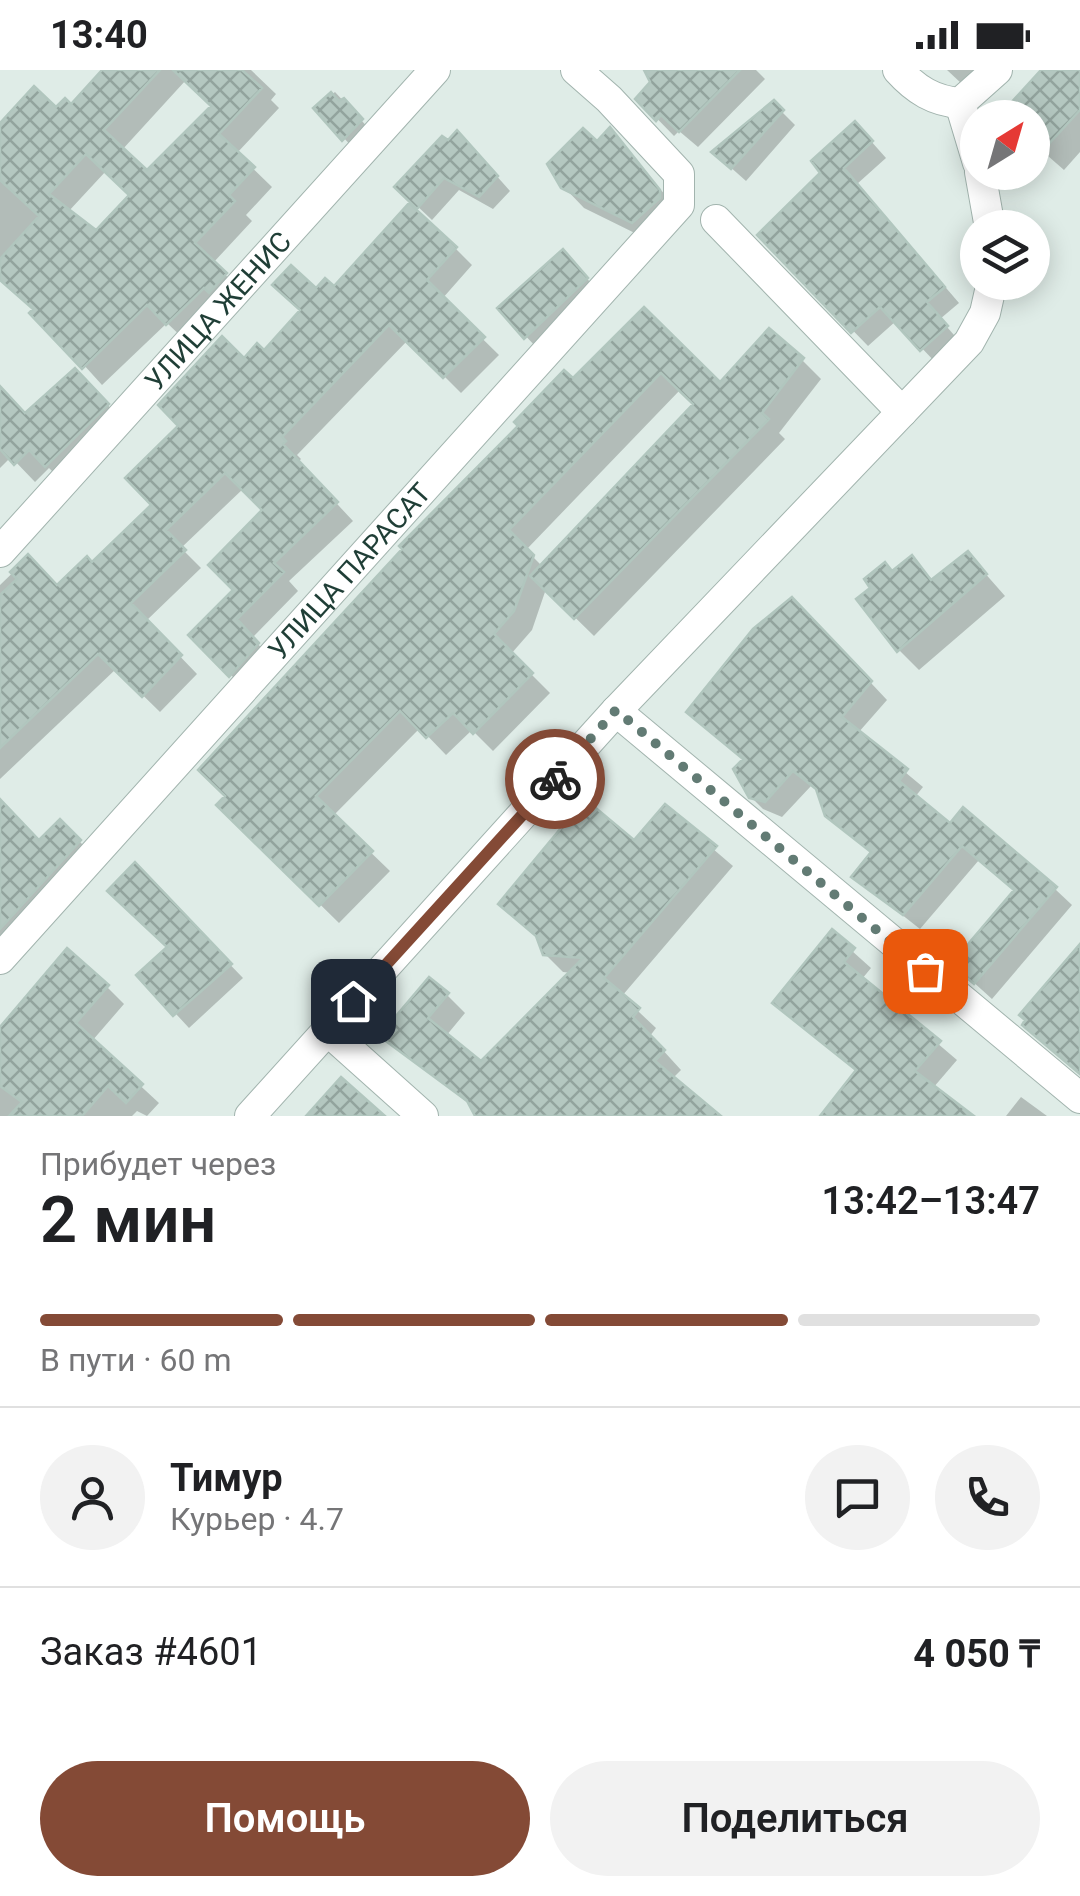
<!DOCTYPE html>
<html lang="ru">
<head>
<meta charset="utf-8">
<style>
  body { margin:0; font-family:Roboto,sans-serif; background:#f2f2f2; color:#202124; height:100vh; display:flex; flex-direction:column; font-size:38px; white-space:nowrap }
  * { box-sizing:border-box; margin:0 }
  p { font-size:32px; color:#757577 }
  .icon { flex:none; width:55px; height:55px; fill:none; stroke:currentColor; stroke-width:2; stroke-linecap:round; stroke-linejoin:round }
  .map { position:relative; height:1046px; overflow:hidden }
  .panel { display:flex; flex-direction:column; background:#fff; flex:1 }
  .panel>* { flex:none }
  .needle { width:65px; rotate:37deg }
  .tools { position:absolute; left:960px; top:30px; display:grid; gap:20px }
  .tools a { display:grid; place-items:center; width:90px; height:90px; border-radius:50%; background:#fff; box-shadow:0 5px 25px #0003; font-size:50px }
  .pin { position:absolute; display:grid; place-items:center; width:85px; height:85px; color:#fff; margin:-42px; border-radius:20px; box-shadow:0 5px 15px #0006 }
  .courier { position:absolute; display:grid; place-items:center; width:100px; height:100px; margin:-50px; border:8px solid #844a36; border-radius:50%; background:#fff; color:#222; box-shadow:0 2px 12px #0007 }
  .summary em { font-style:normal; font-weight:600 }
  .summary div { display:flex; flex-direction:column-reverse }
  .summary { display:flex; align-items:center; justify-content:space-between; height:170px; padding:0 40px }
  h1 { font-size:65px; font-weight:600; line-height:75px }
  .bar { display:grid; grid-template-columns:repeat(4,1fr); gap:15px 10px; align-content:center; height:120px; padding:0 40px }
  .bar i { height:12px; border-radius:8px; background:#e0e0e0 }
  .bar .active { background:#844a36 }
  .bar p { grid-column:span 4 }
  .line { display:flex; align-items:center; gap:25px; padding:0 40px; border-top:2px solid #e0e0e0 }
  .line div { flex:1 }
  .round { display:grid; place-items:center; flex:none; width:105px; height:105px; border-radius:52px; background:#f2f2f2 }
  .button { display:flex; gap:20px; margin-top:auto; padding:20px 40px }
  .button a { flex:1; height:115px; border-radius:60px; background:#844a36; color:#fff; font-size:40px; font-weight:600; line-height:115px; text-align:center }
  .button a+a { background:#f2f2f2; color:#202124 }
  .status { display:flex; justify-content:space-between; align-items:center; height:70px; padding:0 50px; background:#fff; direction:ltr }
  .status svg { height:28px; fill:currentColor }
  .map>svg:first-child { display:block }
  .shadow { fill:#0003; fill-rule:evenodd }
  .building { fill:url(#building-cross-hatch); stroke:#b1c6be; stroke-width:2.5; fill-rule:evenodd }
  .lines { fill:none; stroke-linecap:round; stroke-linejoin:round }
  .minor-casing { stroke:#a2b4ae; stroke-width:32 }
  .minor { stroke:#fff; stroke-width:30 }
  .done { stroke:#627b74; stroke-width:10; stroke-dasharray:0 18 }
  .route { stroke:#844a36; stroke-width:12 }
  .labels { text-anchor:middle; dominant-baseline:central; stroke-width:8; stroke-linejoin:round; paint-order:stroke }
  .street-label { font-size:28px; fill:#1f3e36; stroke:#f0f8f4 }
</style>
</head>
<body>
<div class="status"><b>13:40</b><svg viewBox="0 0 49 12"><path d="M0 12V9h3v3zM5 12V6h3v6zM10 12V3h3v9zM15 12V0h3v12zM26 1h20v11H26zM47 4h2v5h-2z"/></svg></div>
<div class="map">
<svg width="1080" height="1046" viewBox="0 0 1080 1046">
  <defs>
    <pattern id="building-cross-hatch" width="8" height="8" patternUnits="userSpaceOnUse" patternTransform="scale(2.5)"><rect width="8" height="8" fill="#b4c7c0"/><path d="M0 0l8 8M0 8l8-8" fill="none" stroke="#92a39d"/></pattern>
  </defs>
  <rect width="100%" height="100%" fill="#dfece7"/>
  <path class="shadow" d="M105,0H251L276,24L271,30L279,38L237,83L272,117L246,145L252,151L213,193L244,223L187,272L167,253L102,315L35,241L0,210V56L71,37ZM186,10L214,36L147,103L122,80ZM106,101L132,125L96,163L68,142Z
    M647,0H756L765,9L698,77L679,61L674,66L638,29L653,12Z
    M947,0H1003L977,28Z
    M1044,0H1080V82L1064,100L1032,72Z
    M335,22L374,64L356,81L316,38Z
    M773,33L795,55L746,111L728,95Z
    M610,61L680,142L653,172L584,138L563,116Z
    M870,70L886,88L857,114L959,233L940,249L961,273L937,294L896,251L868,276L760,165Z
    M471,77L510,121L493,139L459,120L432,150L397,117Z
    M455,178L472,195L442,229L499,285L461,323L408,270L297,385L301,389L298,392L353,451L289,511L298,521L252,568L274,591L247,621L191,565L236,520L266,440L244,418L181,478L201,498L146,551L197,604L160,642L116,599L0,709V515L28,488L57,518L92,495L155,435L244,291L265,284L316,221L335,220Z
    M574,194L598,221L538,279L500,239Z
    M644,240L720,316L802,290L821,309L779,363L785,369L594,566L546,519L532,560L511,584L550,623L493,681L472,660L446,685L420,658L333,746L390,801L339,853L219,735L228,726L262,636L259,633L521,356ZM681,319L697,335L543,497L526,480Z
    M94,320L125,354L65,414L49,398L35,412L11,387L0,398V322L26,346Z
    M968,484L1005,526L919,600L899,580L874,518L912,489L934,511Z
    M809,547L887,630L858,663L923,717L915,727L950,756L1055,819L1072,835L992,929L971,910L1016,821L979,790L920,859L854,807L873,784L827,744L820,723L811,716L782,747L763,739L746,722L745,691L689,642Z
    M0,731L39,773L60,752L96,788L0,896Z
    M665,738L733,796L622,926L656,958L650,966L681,1000L672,1009L717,1046H478L473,1037L383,966L447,925L465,943L446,966L481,994L572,903L563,902L545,884L539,869L501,834L635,773Z
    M135,796L243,908L189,958L140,905L170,878Z
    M832,863L871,898L862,909L957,990L933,1018L970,1046H823L858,1002L776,933Z
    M107,917L124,934L92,971L159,1033L147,1046L137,1041L132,1046H0V960Z
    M1021,1027L1047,1046H1006Z"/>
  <path class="building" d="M102,0H160L104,60L147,100L211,36L173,0H242L262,18L219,64L255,97L229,125L235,131L195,173L227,203L209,223L204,218L166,255L147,235L82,299L29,243L33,239L0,210V189L39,146L0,110V53L34,16L56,37L65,28L71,34ZM86,84L129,125L96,160L49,124Z
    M644,0H740L679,62L661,45L656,51L635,29L650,12Z
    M1041,0H1080V40L1032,92V48H997Z
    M331,22L339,31L344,28L363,49L342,71L313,38Z
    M774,30L784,40L731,99L711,82Z
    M855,51L873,71L844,98L945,217L927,232L948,256L920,281L880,237L851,263L757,165L820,103L811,91Z
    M610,57L660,120V128L632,153L561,118L547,94L583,58L597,71Z
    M457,60L498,106L479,127L444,108L417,139L394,117L442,66L448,70Z
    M409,133L457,177L427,210L485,267L443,308L389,255L282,367L286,371L283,374L338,432L274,493L284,502L237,549L259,573L229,607L188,565L233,520L208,495L262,440L225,403L166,460L186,480L131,533L182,585L142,627L98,584L0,678V525L17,509L10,502L28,484L57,515L87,486L92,492L151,435L125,408L178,356L158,335L222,266L244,288L257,273L264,280L300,240L272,215L291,195L316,218L325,208L334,216Z
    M563,179L588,208L524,269L497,238Z
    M644,237L720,312L769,258L804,288L762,343L769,349L574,549L530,506L693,334L661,303L509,460L534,485L514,541L494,564L533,603L473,664L453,643L426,668L400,641L316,726L373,781L319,836L216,735L225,726L198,700L402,479L399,476L518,356L514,352L564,300L573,308Z
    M75,298L109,334L45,397L29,380L14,395L0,379V316L25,343Z
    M968,481L987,504L897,582L856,529L870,518L864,509L885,492L892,501L912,485L931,510Z
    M792,527L872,611L842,647L908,699L899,711L950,753L963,737L1057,817L974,914L951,894L1014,820L962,776L903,845L851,807L871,782L825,746L816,719L793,701L765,732L749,728L733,699L743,689L686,642L753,559Z
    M0,729L39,770L60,749L81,770L0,859Z
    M585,729L634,770L665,734L717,776L604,908L640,938L633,947L665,980L655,991L721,1046H475L467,1031L379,966L429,907L449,923L428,948L481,991L583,888L543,885L536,866L498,834Z
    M135,792L232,894L173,946L136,905L167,877L107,821Z
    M832,859L855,878L844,892L941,971L915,1001L974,1046H820L856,1000L772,933Z
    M1080,874V1004L1022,955L1025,950L1019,945Z
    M67,878L109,915L76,953L143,1014L126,1033L108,1016L82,1046H9L22,1032L0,1016V957Z
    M341,1007L385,1046H306Z"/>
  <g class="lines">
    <defs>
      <g id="minor">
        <path d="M898,0C916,20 934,31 960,33L997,0"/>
        <path d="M960,33L978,93"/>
        <path d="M980,102L990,158"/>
        <path d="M716,150L902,342"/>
        <path id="s1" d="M0,482L435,0"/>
        <path d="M616,641L1080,1028"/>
        <path id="s2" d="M0,889L679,135V104L609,29L576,0"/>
        <path d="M327,960L423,1046"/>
        <path d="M250,1046L616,641L969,272L985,243L992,212"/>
      </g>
    </defs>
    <use href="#minor" class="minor-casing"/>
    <use href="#minor" class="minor"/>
  </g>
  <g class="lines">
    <path class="done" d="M555,709L616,640L925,901"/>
    <path class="route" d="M353,931L555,709"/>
  </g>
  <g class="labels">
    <g class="street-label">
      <text stroke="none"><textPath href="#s1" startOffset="325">УЛИЦА ЖЕНИС</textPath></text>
      <text stroke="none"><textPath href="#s2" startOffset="522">УЛИЦА ПАРАСАТ</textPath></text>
    </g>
  </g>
</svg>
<div class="tools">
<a><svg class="needle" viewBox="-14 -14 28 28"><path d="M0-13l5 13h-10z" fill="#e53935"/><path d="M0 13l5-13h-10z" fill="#757577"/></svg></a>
<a><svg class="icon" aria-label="layers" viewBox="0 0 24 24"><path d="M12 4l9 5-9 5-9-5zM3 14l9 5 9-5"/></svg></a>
</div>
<div class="pin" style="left:925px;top:901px;background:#ea580c"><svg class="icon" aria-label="bag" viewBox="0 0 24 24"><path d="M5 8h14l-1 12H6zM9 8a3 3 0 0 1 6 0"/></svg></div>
<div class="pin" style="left:353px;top:931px;background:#1f2937"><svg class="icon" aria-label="home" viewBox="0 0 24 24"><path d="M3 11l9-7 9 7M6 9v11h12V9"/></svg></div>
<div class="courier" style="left:555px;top:709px"><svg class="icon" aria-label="bike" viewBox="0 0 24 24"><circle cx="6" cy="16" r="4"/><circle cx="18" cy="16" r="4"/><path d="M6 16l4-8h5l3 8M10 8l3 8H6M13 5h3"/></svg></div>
</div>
<section class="panel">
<div class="summary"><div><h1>2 мин</h1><p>Прибудет через</p></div><em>13:42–13:47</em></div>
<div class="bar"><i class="active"></i><i class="active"></i><i class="active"></i><i></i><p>В пути · 60 m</p></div>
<div class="line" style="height:180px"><a class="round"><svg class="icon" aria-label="person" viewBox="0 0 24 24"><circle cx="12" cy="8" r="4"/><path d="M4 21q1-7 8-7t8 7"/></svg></a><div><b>Тимур</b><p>Курьер · 4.7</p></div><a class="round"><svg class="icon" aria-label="chat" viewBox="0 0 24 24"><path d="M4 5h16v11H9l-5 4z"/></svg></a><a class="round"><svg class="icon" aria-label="phone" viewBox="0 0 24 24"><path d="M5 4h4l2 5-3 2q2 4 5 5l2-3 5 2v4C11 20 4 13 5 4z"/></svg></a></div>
<div class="line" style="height:130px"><div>Заказ #4601</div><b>4 050 ₸</b></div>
<div class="button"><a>Помощь</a><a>Поделиться</a></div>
</section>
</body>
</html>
